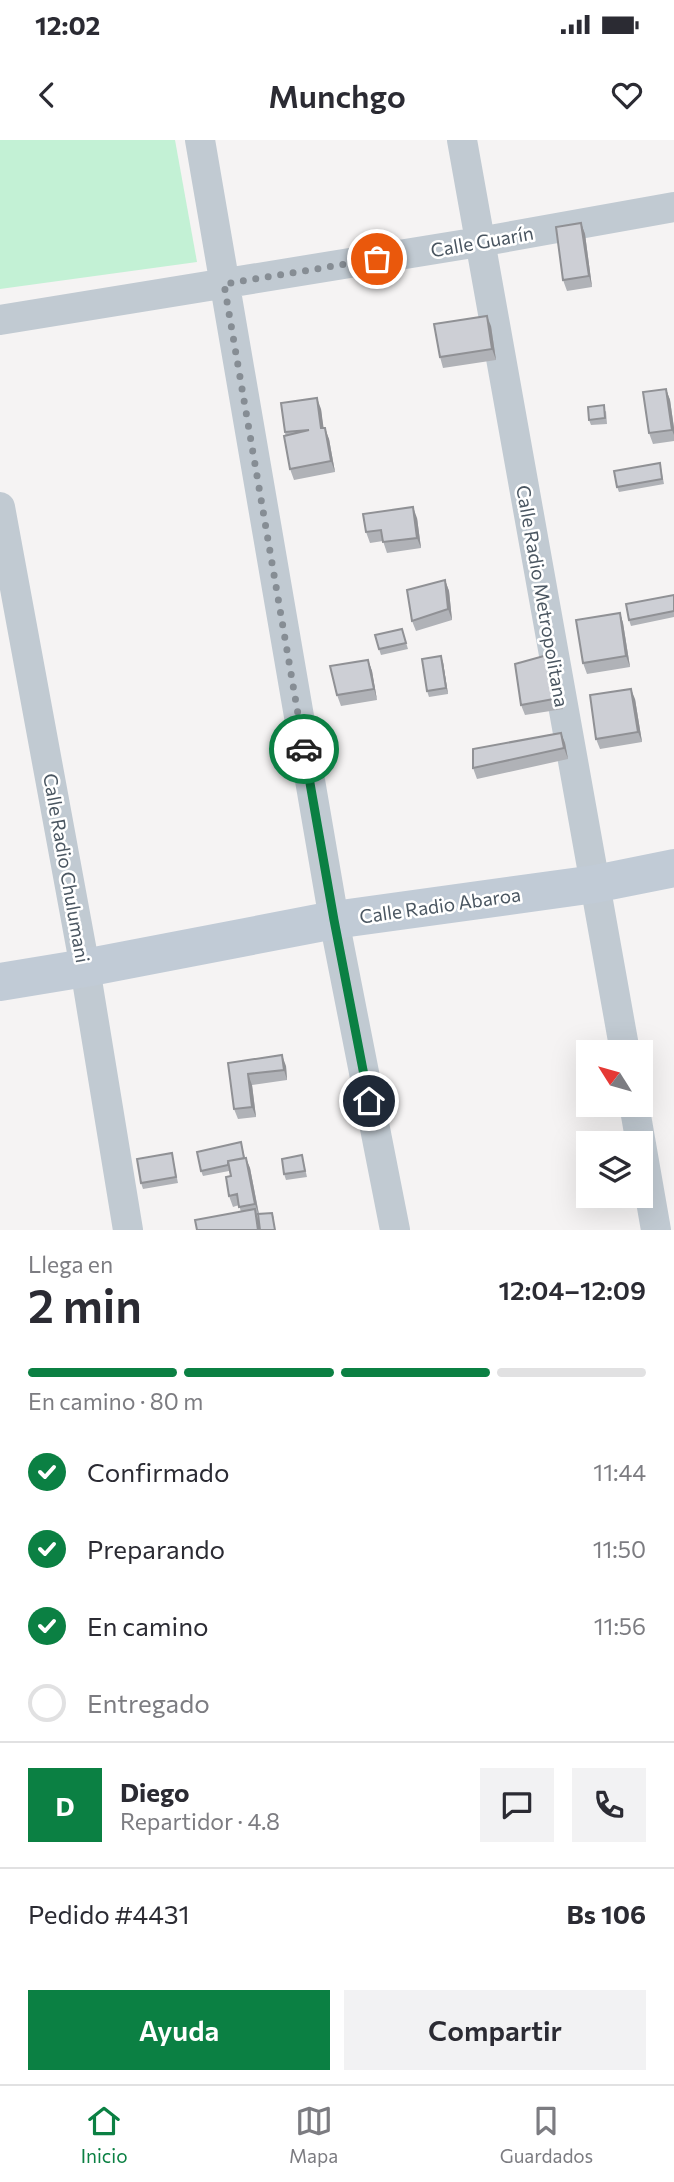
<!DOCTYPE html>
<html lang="es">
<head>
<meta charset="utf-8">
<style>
  body { margin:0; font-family:Commissioner,sans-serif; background:#f2f2f3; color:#2b2b33; height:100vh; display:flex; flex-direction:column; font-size:26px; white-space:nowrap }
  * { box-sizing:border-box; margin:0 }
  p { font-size:23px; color:#7c7c81 }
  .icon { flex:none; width:38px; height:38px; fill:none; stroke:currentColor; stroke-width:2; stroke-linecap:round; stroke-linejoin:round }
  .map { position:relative; height:1090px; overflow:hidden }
  .drawer { display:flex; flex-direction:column; background:#fff; flex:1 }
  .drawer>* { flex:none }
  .needle { width:46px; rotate:307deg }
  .fabs { position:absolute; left:576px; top:900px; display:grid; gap:14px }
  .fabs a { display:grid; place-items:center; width:77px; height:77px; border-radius:0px; background:#fff; box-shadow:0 7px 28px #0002; font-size:35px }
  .pin { position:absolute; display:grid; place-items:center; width:60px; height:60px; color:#fff; margin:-30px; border:4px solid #fff; border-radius:50%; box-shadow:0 2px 7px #0007 }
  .courier { position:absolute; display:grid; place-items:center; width:70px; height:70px; margin:-35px; border:5px solid #0b8043; border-radius:50%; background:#fff; color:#222; box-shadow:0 2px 9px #0007 }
  .overview em { font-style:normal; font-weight:600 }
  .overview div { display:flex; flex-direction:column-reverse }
  .overview { display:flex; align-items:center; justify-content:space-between; height:119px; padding:0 28px }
  h1 { font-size:46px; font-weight:600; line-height:52px }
  .bar { display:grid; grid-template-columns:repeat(4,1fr); gap:10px 7px; align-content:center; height:84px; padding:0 28px }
  .bar i { height:9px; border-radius:5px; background:#e1e1e2 }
  .bar .selected { background:#0b8043 }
  .bar p { grid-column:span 4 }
  .line { display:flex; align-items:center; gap:18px; padding:0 28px; border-top:2px solid #e1e1e2 }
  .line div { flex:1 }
  .round { display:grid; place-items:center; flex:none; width:74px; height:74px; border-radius:0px; background:#f2f2f3 }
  ol { padding:0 28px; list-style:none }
  li { display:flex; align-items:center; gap:21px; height:77px }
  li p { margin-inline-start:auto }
  li .icon { padding:7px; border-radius:50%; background:#0b8043; color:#fff; stroke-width:4 }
  li:last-child { color:#7c7c81 }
  li i { width:38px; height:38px; border:4px solid #e1e1e2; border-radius:50% }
  .primary-button { display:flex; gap:14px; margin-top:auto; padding:14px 28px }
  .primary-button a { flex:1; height:80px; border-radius:0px; background:#0b8043; color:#fff; font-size:28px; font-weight:600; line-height:80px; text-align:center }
  .primary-button a+a { background:#f2f2f3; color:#2b2b33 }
  .status { display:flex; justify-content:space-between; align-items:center; height:49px; padding:0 35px; background:#fff; direction:ltr }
  .status svg { height:19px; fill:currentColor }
  header { display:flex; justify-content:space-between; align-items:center; height:91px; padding:0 28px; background:#fff; font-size:32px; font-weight:600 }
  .tabs { display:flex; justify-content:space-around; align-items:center; height:98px; border-top:2px solid #e1e1e2; background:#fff; font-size:19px; color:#7c7c81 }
  .tabs a { display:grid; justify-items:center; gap:4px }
  .tabs .selected { color:#0b8043 }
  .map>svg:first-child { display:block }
  .green { fill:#c3f1d5 }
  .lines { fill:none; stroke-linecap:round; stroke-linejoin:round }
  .street { stroke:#c1cad2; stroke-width:30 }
  .secondary { stroke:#c1cbd6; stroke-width:38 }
  .wall { fill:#b0b2b7 }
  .shaded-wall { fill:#909195 }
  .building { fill:#cdcfd5; stroke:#909195; stroke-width:2 }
  .done { stroke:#868d94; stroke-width:7; stroke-dasharray:0 12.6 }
  .route { stroke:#0b8043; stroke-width:9 }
  .labels { text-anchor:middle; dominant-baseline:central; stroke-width:5; stroke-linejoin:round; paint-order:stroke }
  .street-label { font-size:19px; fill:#4a5661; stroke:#fff }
</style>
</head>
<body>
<div class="status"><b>12:02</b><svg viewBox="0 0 49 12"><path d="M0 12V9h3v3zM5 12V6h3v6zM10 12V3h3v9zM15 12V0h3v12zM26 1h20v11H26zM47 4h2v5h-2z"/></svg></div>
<header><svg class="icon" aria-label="back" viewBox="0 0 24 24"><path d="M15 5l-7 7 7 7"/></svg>Munchgo<svg class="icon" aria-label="heart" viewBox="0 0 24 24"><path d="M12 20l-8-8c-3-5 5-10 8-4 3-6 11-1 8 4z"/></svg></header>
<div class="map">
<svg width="674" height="1090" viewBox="0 0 674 1090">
  <rect width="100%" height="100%" fill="#f5f3f3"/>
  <path class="green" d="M0,0H175L197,122L0,149Z"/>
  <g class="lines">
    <path class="street" d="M200,0L334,780L395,1090
      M462,0L625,912
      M0,180L479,102L674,67
      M0,367L85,828L128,1090
      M634,964L656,1090"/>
    <path class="secondary" d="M0,842L85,828L334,780L595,744L674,728"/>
  </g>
  <path class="wall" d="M581,83L585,94L592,147L567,151L563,140Z
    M491,186L496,220L443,228L440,217Z
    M666,249L670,260L674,288V301L653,304L649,293Z
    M321,269L323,288L329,299L335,332L294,340L290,329L285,292Z
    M606,271L607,284L591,285L589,280Z
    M660,323L664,344L619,352L617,347Z
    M417,378L421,408L387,413L383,401L370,403L366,392Z
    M445,440L449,451L452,480L416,491L412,481Z
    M674,455V477L631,486L629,480Z
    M620,473L623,483L630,527L587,534L583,523Z
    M402,489L408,509L381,515L379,509Z
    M551,514L554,525L563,569L525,575L521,565Z
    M368,520L372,531L377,560L341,566L337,555Z
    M443,522L448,554L429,557L427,551Z
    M635,559L642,602L600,609L596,599Z
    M561,593L565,603L568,619L477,639L473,628Z
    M228,923L286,926L287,940L252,945L256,977L238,979L234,969Z
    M241,1002L245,1018L250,1028L259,1074L272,1073L274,1078L257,1075L260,1090L241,1072L239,1065L233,1067L229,1056L231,1036L229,1031L203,1036L201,1031Z
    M172,1013L178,1043L143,1049L141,1043Z
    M302,1015L307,1037L286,1040L284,1034Z"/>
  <path class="shaded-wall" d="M581,83L585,94L592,147L589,136Z
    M487,176L491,186L496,220L492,209Z
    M666,249L670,260L674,288V295L672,290Z
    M317,258L321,269L325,298L321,288Z
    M325,288L329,299L335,332L331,321Z
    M413,367L417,378L421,408L417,398Z
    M445,440L449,451L452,480L448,469Z
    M620,473L623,483L630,527L626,516Z
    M551,514L554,525L563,569L559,558Z
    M441,516L443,522L448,554L446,548Z
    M368,520L372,531L377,560L374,549Z
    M631,549L635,559L642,602L638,592Z
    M561,593L565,603L568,619L564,608Z
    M282,915L286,926L287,940L284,930Z
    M248,934L252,945L256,977L252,967Z
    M246,1018L250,1028L259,1075L255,1064Z
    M255,1069L258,1080L260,1090H258Z"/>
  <path class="building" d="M581,83L589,136L563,140L556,87Z
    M487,176L492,209L440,217L434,184Z
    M666,249L672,290L649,293L643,252Z
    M317,258L321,288H325L331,321L290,329L284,296L309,290L285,292L281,263Z
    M604,265L605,278L589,280L588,267Z
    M660,323L662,339L617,347L614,331Z
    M413,367L417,398L383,402L381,390L366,392L363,374Z
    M445,440L448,469L412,481L407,450Z
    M674,455V471L629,480L626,464Z
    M620,473L626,516L583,523L576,480Z
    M402,489L406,503L379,509L375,495Z
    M551,514L559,558L521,565L515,524Z
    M441,516L446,548L427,551L422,519Z
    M368,520L374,549L337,555L330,526Z
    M631,549L638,592L596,599L590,555Z
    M561,593L564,608L473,628V609Z
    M282,915L284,930L248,934L252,967L234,969L228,923Z
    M241,1002L244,1018L228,1021V1025L201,1031L197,1012Z
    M172,1013L176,1037L141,1043L137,1019Z
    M302,1015L305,1031L284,1034L282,1019Z
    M246,1018L255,1064L239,1067L237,1054L229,1056L226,1037L231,1036L228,1021Z
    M255,1069L258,1090H197L195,1080Z
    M272,1073L275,1090H260L258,1074Z"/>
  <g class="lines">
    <path class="done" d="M304,609L224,144L377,119"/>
    <path class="route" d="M304,609L334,780L369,961"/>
  </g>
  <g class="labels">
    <g class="street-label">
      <text transform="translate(482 101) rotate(-10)">Calle Guarín</text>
      <text transform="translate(543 456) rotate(80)">Calle Radio Metropolitana</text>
      <text transform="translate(67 728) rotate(80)">Calle Radio Chulumani</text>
      <text transform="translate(440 765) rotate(-8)">Calle Radio Abaroa</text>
    </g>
  </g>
</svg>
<div class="fabs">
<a><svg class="needle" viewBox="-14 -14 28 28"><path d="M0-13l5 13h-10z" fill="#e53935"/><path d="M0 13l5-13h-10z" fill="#7c7c81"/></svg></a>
<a><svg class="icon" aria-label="layers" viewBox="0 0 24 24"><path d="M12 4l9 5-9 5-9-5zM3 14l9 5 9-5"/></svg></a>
</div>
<div class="pin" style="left:377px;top:119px;background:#ea580c"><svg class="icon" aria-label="bag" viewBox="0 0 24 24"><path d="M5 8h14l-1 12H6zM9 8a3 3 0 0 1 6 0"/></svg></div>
<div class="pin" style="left:369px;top:961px;background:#1f2937"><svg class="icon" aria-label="home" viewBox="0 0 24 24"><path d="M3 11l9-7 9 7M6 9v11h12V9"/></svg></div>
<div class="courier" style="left:304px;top:609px"><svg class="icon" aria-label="car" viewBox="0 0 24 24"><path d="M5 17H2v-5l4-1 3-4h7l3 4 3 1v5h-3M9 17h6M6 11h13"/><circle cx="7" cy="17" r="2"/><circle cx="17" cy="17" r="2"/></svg></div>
</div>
<section class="drawer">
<div class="overview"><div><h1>2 min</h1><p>Llega en</p></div><em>12:04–12:09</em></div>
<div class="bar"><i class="selected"></i><i class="selected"></i><i class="selected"></i><i></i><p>En camino · 80 m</p></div>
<ol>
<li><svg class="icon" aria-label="check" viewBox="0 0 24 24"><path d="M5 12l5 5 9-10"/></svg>Confirmado<p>11:44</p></li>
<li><svg class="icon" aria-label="check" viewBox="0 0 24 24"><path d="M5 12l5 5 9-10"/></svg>Preparando<p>11:50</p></li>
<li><svg class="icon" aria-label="check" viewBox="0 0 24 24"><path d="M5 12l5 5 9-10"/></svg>En camino<p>11:56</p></li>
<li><i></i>Entregado</li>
</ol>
<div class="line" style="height:126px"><b class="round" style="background:#0b8043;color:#fff">D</b><div><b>Diego</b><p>Repartidor · 4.8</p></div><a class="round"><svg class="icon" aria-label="chat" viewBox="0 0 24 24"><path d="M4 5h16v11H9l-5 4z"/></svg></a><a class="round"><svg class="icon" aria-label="phone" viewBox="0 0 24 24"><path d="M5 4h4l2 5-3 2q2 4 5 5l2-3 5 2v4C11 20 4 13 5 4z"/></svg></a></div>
<div class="line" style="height:91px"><div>Pedido #4431</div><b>Bs 106</b></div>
<div class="primary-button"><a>Ayuda</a><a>Compartir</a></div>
</section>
<nav class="tabs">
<a class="selected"><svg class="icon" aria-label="home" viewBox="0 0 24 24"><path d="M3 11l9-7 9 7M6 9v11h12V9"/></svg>Inicio</a>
<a><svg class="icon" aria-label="map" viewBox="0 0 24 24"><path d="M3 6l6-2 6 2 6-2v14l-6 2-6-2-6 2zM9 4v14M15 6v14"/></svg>Mapa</a>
<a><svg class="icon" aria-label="saved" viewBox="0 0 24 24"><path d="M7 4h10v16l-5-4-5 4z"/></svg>Guardados</a>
</nav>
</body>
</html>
